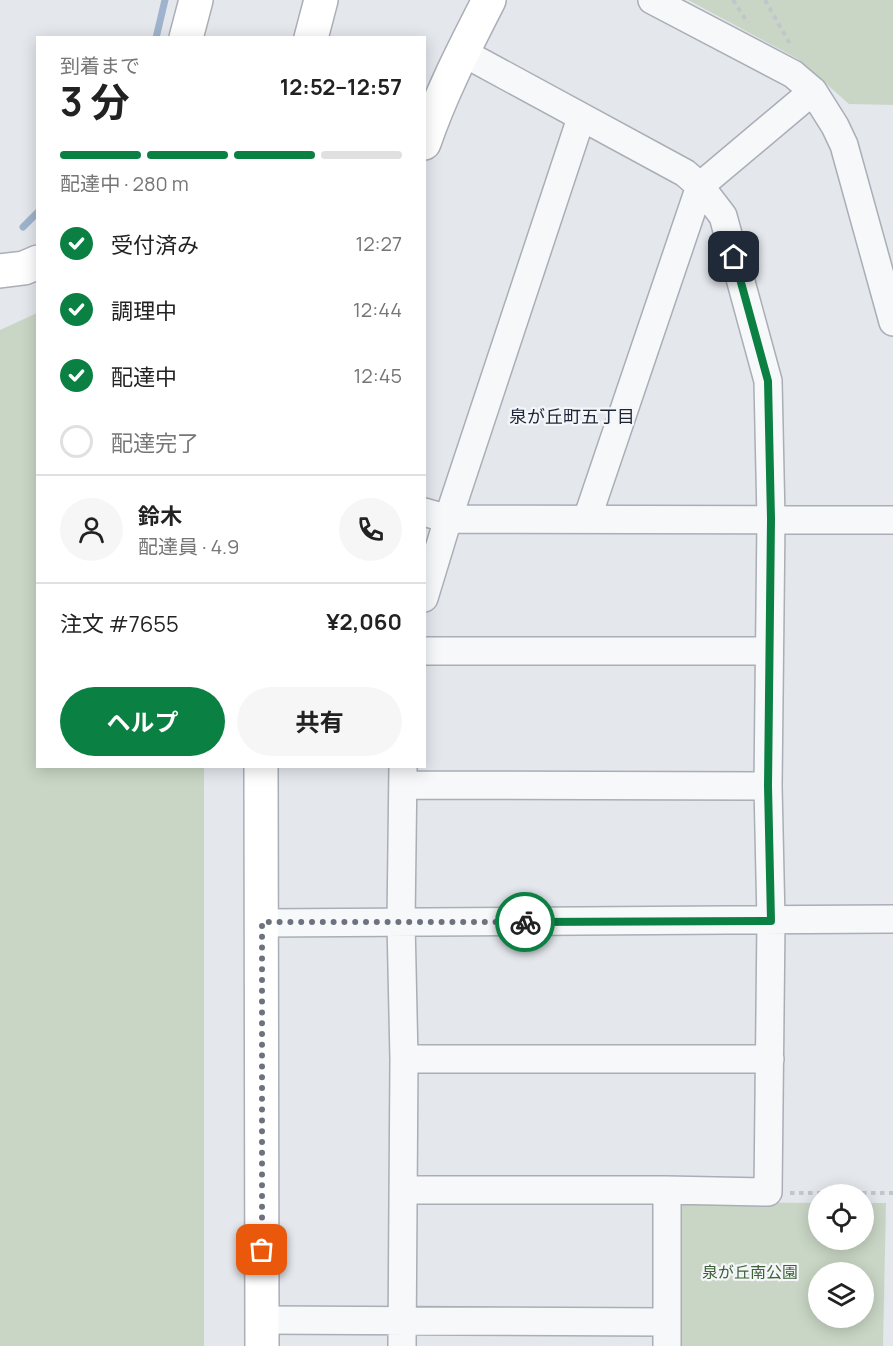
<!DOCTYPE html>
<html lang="ja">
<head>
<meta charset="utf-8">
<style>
  body { margin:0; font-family:Manrope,"Noto Sans JP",sans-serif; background:#f6f6f6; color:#222; height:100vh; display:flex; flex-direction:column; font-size:22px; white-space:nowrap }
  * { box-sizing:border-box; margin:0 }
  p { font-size:20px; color:#767676 }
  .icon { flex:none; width:33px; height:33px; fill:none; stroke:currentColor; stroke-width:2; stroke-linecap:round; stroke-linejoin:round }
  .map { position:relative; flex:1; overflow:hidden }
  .side { position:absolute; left:36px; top:36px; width:390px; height:732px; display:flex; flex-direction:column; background:#fff; border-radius:0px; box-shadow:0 3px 15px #0003 }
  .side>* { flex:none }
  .controls { position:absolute; left:808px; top:1184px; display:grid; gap:12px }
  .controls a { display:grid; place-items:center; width:66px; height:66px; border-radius:50%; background:#fff; box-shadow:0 3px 15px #0003; font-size:30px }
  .pin { position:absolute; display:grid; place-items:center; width:51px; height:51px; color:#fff; margin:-26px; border-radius:12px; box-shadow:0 3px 9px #0006 }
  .courier { position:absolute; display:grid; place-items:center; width:60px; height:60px; margin:-30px; border:4px solid #0b8043; border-radius:50%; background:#fff; color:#222; box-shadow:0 2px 8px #0007 }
  .overview em { font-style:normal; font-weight:700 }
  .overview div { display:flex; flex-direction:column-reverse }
  .overview { display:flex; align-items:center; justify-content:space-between; height:102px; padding:0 24px }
  h1 { font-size:39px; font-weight:700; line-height:45px }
  .bar { display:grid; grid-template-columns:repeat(4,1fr); gap:9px 6px; align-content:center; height:72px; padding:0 24px }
  .bar i { height:8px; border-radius:4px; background:#e0e0e0 }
  .bar .current { background:#0b8043 }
  .bar p { grid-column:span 4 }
  .line { display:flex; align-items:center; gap:15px; padding:0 24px; border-top:2px solid #e0e0e0 }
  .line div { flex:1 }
  .round { display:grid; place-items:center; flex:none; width:63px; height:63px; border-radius:32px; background:#f6f6f6 }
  ol { padding:0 24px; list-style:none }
  li { display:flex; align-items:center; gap:18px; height:66px }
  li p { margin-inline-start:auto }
  li .icon { padding:6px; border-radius:50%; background:#0b8043; color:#fff; stroke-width:4 }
  li:last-child { color:#767676 }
  li i { width:33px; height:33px; border:3px solid #e0e0e0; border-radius:50% }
  .button { display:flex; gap:12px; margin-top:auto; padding:12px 24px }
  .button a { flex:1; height:69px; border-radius:36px; background:#0b8043; color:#fff; font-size:24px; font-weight:700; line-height:69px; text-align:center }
  .button a+a { background:#f6f6f6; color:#222 }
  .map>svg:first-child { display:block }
  .green { fill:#c9d6c5; fill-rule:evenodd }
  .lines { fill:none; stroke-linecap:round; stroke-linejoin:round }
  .stream { stroke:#9fb4cc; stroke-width:7 }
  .street-casing { stroke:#a9aeb7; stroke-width:30 }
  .secondary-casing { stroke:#a9aeb7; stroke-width:36 }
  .path { stroke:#c2c5cb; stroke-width:4; stroke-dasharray:4.5 4.5; stroke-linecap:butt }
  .street { stroke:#f7f8fa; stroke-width:27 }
  .secondary { stroke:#fff; stroke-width:33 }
  .done { stroke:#6c737f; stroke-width:6; stroke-dasharray:0 10.8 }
  .route { stroke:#0b8043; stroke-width:8 }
  .labels { text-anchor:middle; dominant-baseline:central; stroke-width:4.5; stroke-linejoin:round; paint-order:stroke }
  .park-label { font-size:16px; fill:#3f6138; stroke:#f4f6f9 }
  .neighbourhood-label { font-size:18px; fill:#1d2536; stroke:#f4f6f9 }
</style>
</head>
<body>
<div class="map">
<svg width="893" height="1346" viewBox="0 0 893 1346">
  <rect width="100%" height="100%" fill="#e4e7ec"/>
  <path class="green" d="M688,0H893V105L849,104L798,59Z
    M37,313L38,766L204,767V1346H0V330Z
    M680,1202L819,1203V1239H864V1203H886L883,1346H682ZM819,1272H864V1317H819Z"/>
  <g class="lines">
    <path class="stream" d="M156,38L165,0
      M23,227L38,212"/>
    <defs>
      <path id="street" d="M652,0L793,74L813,91L835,126L844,145L893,322
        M424,512L448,519L893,520
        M587,519L700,186L813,91
        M424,598L448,519L581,118
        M424,651H769
        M403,785L768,786
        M262,923L893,919
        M404,1059H770
        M403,1190H667L768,1192L771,921L768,786L771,519L768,381L723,216L700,186L685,173L462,52
        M262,1320L667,1322
        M402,1346L404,1059L401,922L403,766
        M667,1346V1190"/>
      <path id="secondary" d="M186,38L196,0
        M311,38L321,0
        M424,143C441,93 465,47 489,0
        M0,271L24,268L38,262
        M261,766L262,1346"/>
    </defs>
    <use href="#street" class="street-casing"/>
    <use href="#secondary" class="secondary-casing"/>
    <path class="path" d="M733,0L748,23
      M765,0L790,44
      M790,1193H893"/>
    <use href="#street" class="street"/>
    <use href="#secondary" class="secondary"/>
  </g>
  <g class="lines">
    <path class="done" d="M262,1250V922H525"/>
    <path class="route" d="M525,922L771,921L768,786L771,519L768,381L734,257"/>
  </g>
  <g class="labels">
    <g class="park-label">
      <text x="750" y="1272">泉が丘南公園</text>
    </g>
    <g class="neighbourhood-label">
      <text x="572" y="416">泉が丘町五丁目</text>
    </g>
  </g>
</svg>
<div class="controls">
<a><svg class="icon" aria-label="locate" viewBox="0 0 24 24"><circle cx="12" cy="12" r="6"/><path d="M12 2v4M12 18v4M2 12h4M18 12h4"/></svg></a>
<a><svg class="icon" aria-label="layers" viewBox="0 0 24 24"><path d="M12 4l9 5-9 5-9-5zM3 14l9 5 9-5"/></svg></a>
</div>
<div class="pin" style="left:262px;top:1250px;background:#ea580c"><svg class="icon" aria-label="bag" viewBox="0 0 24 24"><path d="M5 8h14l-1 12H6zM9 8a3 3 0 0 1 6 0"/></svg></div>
<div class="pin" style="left:734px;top:257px;background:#1f2937"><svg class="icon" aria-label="home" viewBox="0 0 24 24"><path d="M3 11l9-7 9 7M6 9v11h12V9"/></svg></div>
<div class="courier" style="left:525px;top:922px"><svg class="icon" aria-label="bike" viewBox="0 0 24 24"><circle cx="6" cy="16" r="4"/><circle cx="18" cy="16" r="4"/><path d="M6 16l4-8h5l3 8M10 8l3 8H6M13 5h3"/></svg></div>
<section class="side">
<div class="overview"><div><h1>3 分</h1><p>到着まで</p></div><em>12:52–12:57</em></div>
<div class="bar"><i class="current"></i><i class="current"></i><i class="current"></i><i></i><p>配達中 · 280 m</p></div>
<ol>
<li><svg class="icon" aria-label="check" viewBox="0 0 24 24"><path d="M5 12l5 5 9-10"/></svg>受付済み<p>12:27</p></li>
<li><svg class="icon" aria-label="check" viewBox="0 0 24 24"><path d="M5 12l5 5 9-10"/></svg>調理中<p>12:44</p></li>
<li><svg class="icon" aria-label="check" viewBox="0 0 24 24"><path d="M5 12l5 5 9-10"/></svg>配達中<p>12:45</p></li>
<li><i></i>配達完了</li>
</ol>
<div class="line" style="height:108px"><a class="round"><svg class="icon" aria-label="person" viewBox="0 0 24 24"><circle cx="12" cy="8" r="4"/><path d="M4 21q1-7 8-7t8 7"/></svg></a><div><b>鈴木</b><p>配達員 · 4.9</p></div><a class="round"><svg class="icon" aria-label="phone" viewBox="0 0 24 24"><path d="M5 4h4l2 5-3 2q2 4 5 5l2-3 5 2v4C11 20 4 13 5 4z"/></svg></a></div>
<div class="line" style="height:78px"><div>注文 #7655</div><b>¥2,060</b></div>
<div class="button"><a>ヘルプ</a><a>共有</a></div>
</section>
</div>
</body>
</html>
